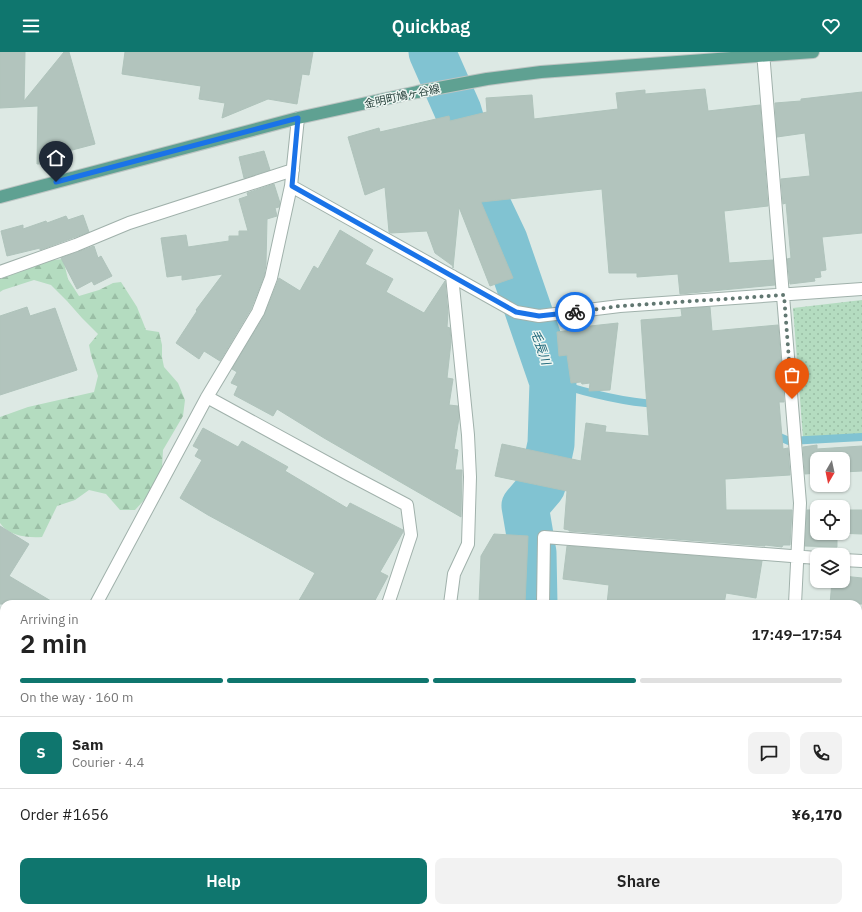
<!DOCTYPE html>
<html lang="en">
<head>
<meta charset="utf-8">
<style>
  body { margin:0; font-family:"IBM Plex Sans","Noto Sans JP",sans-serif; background:#f2f2f2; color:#222; height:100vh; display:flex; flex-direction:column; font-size:15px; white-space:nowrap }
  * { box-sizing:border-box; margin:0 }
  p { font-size:13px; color:#767676 }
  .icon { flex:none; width:22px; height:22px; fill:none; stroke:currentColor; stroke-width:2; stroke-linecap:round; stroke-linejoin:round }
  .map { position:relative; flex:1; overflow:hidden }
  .drawer { position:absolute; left:0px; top:548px; width:862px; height:312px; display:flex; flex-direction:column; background:#fff; border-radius:12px 12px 0 0; box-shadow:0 1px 3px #0004 }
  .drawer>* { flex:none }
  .needle { width:26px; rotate:189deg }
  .controls { position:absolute; left:810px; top:400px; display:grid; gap:8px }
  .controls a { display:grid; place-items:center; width:40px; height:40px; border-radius:8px; background:#fff; box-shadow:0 1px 3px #0004; font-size:20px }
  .pin { position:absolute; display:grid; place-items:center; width:34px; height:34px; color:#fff; margin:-41px -17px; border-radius:50% 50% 50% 0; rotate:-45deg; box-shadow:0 0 4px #0007 }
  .pin .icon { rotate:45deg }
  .courier { position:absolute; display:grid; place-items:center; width:40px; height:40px; margin:-20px; border:3px solid #1a73e8; border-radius:50%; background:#fff; color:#222; box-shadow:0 1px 5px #0007 }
  .summary em { font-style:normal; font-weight:600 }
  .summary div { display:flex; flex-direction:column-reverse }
  .summary { display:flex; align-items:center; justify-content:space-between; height:68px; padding:0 20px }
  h1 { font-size:26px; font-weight:600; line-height:30px }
  .bar { display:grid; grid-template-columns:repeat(4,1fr); gap:6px 4px; align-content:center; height:48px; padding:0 20px }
  .bar i { height:5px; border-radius:3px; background:#e0e0e0 }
  .bar .active { background:#0f766e }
  .bar p { grid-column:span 4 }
  .line { display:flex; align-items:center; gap:10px; padding:0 20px; border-top:1px solid #e0e0e0 }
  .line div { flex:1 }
  .round { display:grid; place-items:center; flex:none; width:42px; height:42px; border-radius:8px; background:#f2f2f2 }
  .cta { display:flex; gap:8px; margin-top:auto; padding:8px 20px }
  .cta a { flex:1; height:46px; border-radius:8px; background:#0f766e; color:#fff; font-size:16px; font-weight:600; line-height:46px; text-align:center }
  .cta a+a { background:#f2f2f2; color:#222 }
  header { display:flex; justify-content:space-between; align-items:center; height:52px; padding:0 20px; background:#0f766e; color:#fff; font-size:18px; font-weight:600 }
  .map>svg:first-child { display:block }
  .forest { fill:url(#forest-firs) }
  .park { fill:url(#park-dots) }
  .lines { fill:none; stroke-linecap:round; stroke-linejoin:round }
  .stream { stroke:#81c3d2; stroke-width:8 }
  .river { stroke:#81c3d2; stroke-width:47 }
  .building { fill:#b2c4bd; stroke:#afc3bb }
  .minor-casing { stroke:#a0b1ab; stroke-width:14 }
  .major-casing { stroke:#bcc4c2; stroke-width:14 }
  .minor { stroke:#fff; stroke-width:12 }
  .major { stroke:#5fa192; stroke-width:12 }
  .done { stroke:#617771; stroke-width:4; stroke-dasharray:0 7.2 }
  .route { stroke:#1a73e8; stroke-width:5 }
  .labels { text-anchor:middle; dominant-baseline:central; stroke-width:3; stroke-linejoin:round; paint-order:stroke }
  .street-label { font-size:11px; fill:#1e3933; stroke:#edf6f2 }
  .water-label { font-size:12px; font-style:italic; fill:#176376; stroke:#edf6f2 }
</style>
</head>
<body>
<header><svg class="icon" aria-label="menu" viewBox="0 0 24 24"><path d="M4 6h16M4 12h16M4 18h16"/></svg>Quickbag<svg class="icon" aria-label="heart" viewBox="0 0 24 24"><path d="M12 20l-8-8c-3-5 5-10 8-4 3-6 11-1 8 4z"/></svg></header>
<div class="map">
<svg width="862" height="860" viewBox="0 0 862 860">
  <defs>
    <pattern id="forest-firs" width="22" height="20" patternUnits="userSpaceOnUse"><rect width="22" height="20" fill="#b4dcc0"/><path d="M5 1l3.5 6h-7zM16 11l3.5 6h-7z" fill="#9abea5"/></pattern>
    <pattern id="park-dots" width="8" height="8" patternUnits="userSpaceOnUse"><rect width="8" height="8" fill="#b4dcc0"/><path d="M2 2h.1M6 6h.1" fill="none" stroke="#9abea5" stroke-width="1.8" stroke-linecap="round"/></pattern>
  </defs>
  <rect width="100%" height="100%" fill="#dde9e4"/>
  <path class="forest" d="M63,207L68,227L79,244L99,238L113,231L121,230L137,255L146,278L159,280L162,293V305L164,315L178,331L185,348L183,364L163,398L162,416L146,446L135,458H120L106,442L89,438L75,448L57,454L42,485C28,486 8,484 0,471V365L28,355L94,340L98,324L91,303L89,293L98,282L82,266L67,249L51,233L34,228L3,238L0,240V227L53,208Z"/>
  <path class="park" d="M862,248V383L803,386L793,256Z"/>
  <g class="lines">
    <path class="stream" d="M553,330C587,341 621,350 657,352
      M773,380L777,384L789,389L862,385"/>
    <path class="river" d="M432,0L458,59L485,148L504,188L553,330L551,392L542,434L525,454L533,501L534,552
      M488,860V856"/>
  </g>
  <path class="building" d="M0,0H25L24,49L64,0H69L95,92L57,102V112H37L38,54L0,56Z
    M125,0H313L309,23L302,22L297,52L268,47L222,66L225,51L199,47L201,34L122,22Z
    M705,37L708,59L760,53L768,154L724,159L729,211L773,208L775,233L680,242L678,222L637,225V221H609L602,137L481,150L513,226L490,234L459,155L453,216V214L435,201L427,179L391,181L389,180L385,135L365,143L348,85L379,76L380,80L449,64L450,69L487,60L486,46L532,43L534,67L618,57L616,41L645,38V42Z
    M862,40V181L822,185L826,218L820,219L821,225L814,226L815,229L790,232L787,207L791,206L786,151L783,152L781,127L810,124L805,81L777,85L775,51L801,49V47Z
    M264,99L270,118L244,126L239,105Z
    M274,132L280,151L279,155L275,156L277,164L267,167L266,212L264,224L251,257L220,309L204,299L199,307L176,291L197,259L196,258L223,222L182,228V223L167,225L161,186L186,183L188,195L229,189V184H239V179H248L239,147L248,144L247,141Z
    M83,163L89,180L40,198V196L7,204L1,179L23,173V177L46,169L47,171L66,164L68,168Z
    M340,178L373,198L365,212L393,227L386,240L424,261L445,229L448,261L447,275L450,276L451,290L447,326L453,327L449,353L458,354L459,366L454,397L458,398L455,418H462L461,465L324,386L277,357L273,364L234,343L238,334L231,331L237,320L232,317L264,264L279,226L300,239L314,214L318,217Z
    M94,194L98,206L101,204L112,224L94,233L92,229L77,237L61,206Z
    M27,255L30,264L55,256L77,318L0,343V264Z
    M710,255L712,279L778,273L784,350H779L783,397L788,396L790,423L725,427L726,458H792L790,493H783L782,495L765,493V494L569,479V478L564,477L567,439L495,424L502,392L581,409L586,371L606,374L605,380L649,384L641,268L680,265L682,264L681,257Z
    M618,271L610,338L589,339L590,331L582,332L581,330L571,331L567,303L559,304L557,280L572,278V276Z
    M203,376L238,395L242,389L288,415L285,419L347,456L350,451L403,478V480L380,520L388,524L373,552H297L315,521L208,463L180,446L202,408L195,404L199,397L193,394Z
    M817,393V397L862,394V419L843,420V407H817V421L805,422L803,395Z
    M807,458H817V481H837V495L805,494Z
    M843,458H862V482L837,481H843Z
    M0,474L29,492L9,524L56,552H0Z
    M494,482L528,484L525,552H479L481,504Z
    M567,494L762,509L756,546L726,541L724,552H607L609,533L563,527Z
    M843,524L862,526V552H830L832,529H843Z"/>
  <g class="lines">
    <defs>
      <path id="minor" d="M763,0L800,451L795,552
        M291,134L516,260L539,264L620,254L862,237
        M0,220L76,193L129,171L293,118
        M207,345L348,422L407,453L411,483L388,552
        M843,508L862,509
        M96,552L207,345L258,260L271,226L291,134L298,66
        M450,552L454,522L468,492L470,425L468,383L452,224
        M543,552L544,485L817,506
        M0,806L4,794
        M439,856L445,860
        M778,856L790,860
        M585,860V856"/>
      <path id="major" d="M0,145L298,66L417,40L487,27L541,20L813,0"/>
    </defs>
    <use href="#minor" class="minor-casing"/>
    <use href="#major" class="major-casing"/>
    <use href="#minor" class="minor"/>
    <use href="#major" class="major"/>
  </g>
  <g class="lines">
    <path class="done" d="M575,260L620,254L784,243L792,347"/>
    <path class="route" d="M56,130L298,66L292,134L516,260L539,264L575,260"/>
  </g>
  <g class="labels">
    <g class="street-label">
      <text transform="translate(402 44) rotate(-12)">金明町鳩ヶ谷線</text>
    </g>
    <g class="water-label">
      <text transform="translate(541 295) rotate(71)">毛長川</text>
    </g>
  </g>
</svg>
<div class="controls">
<a><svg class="needle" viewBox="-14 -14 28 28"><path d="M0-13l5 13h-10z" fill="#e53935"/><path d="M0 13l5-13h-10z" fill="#767676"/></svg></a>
<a><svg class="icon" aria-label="locate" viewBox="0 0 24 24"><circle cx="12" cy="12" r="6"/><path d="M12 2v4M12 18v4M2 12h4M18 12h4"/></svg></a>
<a><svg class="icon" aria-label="layers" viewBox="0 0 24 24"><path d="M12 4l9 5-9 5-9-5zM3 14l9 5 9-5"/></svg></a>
</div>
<div class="pin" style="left:792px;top:347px;background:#ea580c"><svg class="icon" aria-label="bag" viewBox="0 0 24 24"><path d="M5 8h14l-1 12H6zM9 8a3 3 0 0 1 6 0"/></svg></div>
<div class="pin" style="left:56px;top:130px;background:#1f2937"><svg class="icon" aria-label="home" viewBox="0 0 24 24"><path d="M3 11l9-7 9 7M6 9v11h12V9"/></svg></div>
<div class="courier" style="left:575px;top:260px"><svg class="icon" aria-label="bike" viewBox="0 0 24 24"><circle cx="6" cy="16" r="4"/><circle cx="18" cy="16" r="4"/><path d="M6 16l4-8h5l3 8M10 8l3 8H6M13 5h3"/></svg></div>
<section class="drawer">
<div class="summary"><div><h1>2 min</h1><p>Arriving in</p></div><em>17:49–17:54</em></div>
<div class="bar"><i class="active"></i><i class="active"></i><i class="active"></i><i></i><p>On the way · 160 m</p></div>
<div class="line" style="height:72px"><b class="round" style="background:#0f766e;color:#fff">S</b><div><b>Sam</b><p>Courier · 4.4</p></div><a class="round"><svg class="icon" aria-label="chat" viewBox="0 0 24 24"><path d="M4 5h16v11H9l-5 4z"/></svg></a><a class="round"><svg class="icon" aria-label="phone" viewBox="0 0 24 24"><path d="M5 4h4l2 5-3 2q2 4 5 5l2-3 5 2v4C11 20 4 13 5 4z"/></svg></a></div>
<div class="line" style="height:52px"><div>Order #1656</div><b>¥6,170</b></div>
<div class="cta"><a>Help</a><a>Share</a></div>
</section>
</div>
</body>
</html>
